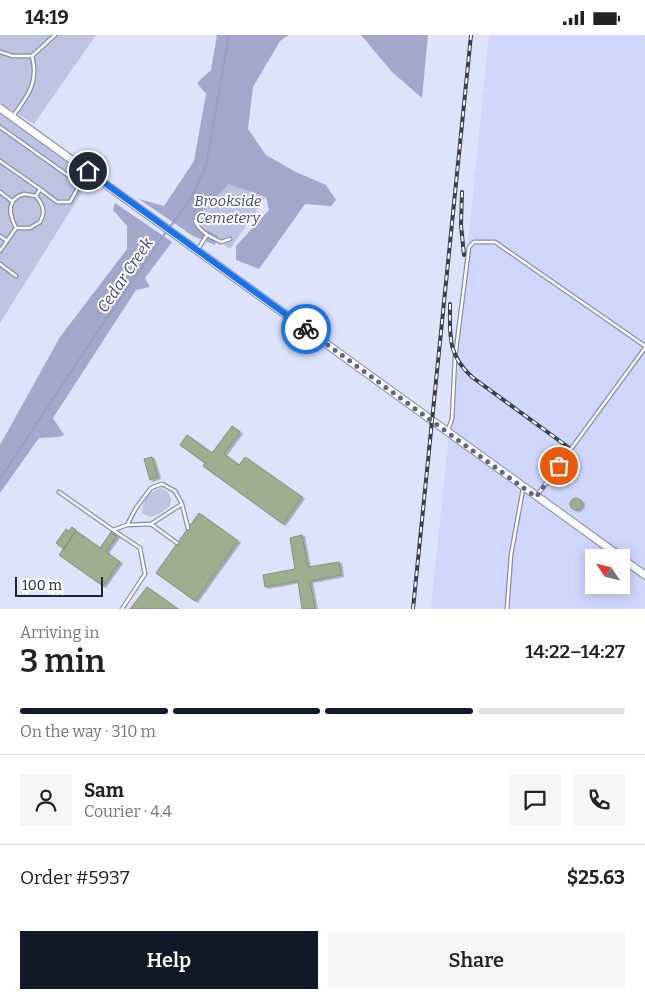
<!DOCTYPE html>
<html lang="en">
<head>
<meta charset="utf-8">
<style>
  body { margin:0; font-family:Bitter,serif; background:#f6f6f6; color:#222; height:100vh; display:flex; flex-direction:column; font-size:19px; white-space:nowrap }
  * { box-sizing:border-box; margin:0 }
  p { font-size:16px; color:#767676 }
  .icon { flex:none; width:28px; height:28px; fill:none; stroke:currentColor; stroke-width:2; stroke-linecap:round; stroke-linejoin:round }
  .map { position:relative; height:574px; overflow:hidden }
  .side { display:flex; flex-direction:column; background:#fff; flex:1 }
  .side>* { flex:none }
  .needle { width:32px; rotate:305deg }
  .buttons { position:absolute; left:585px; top:514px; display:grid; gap:10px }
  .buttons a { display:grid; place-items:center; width:45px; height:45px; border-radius:0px; background:#fff; box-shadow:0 2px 12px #0003; font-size:25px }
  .scale { position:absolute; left:15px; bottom:12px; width:88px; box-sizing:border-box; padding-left:5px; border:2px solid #21232f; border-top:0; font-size:14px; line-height:18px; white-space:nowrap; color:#21232f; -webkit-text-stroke:4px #fff; paint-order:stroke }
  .pin { position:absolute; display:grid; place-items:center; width:42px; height:42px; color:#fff; margin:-21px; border:2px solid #fff; border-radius:50%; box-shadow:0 1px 5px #0007 }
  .courier { position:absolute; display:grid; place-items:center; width:50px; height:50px; margin:-25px; border:4px solid #1a73e8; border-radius:50%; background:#fff; color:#222; box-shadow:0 1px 6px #0007 }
  .head em { font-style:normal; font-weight:600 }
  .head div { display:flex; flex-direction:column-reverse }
  .head { display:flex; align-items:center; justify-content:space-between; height:85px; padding:0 20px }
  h1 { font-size:32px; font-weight:600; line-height:38px }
  .bar { display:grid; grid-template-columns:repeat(4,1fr); gap:8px 5px; align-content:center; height:60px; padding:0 20px }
  .bar i { height:6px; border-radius:4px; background:#e0e0e0 }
  .bar .current { background:#111827 }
  .bar p { grid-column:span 4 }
  .line { display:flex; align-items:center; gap:12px; padding:0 20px; border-top:1px solid #e0e0e0 }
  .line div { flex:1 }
  .round { display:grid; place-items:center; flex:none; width:52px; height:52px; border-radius:0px; background:#f6f6f6 }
  .primary-button { display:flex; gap:10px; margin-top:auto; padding:10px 20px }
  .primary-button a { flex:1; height:58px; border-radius:0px; background:#111827; color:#fff; font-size:20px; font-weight:600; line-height:58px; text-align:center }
  .primary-button a+a { background:#f6f6f6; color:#222 }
  .status { display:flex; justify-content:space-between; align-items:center; height:35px; padding:0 25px; background:#fff; direction:ltr }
  .status svg { height:14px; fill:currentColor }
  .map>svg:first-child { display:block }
  .built { fill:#d0d7fd; fill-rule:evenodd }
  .green { fill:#bdc3e0 }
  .forest { fill:#a1a8cb }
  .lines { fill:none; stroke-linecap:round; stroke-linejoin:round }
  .stream { stroke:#979ec1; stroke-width:2 }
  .building { fill:#9caf8e; stroke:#829176; filter:url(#shadow) }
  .service-casing { stroke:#868ca9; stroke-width:5 }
  .secondary-casing { stroke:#868ca9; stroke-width:9 }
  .service { stroke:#fff; stroke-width:2.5 }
  .secondary { stroke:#fff; stroke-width:7 }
  .rail-casing { stroke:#3b3e4c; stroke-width:4 }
  .rail { stroke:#fff; stroke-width:2; stroke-dasharray:5.5; stroke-linecap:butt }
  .done { stroke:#636677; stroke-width:5; stroke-dasharray:0 9 }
  .route { stroke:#1a73e8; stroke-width:6 }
  .labels { text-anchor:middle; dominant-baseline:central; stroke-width:4; stroke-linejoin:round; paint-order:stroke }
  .park-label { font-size:15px; font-style:italic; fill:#42497a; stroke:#fff }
  .water-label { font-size:16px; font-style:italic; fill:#404778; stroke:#fff }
</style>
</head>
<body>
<div class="status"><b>14:19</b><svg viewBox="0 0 49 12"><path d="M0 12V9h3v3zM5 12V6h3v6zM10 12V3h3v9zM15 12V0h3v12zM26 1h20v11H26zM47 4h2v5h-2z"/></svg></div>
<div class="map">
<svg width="645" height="574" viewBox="0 0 645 574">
  <defs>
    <filter id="shadow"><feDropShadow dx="2.5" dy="1.5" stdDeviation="0" flood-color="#0004"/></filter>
  </defs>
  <rect width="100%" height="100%" fill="#dee3fc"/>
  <path class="built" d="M489,0H645V574H431ZM594,522H621V550H594Z"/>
  <path class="green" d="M0,0H96L34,89L0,68Z
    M0,73L53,110L89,146L0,288Z
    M227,135L266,162L230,214L191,187Z
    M160,453L168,457L171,465L170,471C161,478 152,486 142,478C142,466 149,457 160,453Z"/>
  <path class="forest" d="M217,0H289L280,6L253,52L248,94L266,120L296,137L326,150L336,165L331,171L305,169L259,234L236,225V211L269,175L266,162L229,149L191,187L218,201L215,210L193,201L139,164L164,171L194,126L206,59L197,48L211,35Z
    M361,0H428L422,63L392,37Z
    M115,168L172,207L145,243L150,252L136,255L53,383L64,400L59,402L39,403L0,458V410L60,302L127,214V191L113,175Z"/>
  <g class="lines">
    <path class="stream" d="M169,193L190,165L206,131L229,0
      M0,444L100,293L166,197"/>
  </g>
  <path class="building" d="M232,391L240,397L224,419L239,430L245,422L302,462L283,489L203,431L205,428L180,410L187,400L212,418Z
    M152,422L158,442L150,445L144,424Z
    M570 469a6 6 0 1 1 12 0a6 6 0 1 1-12 0Z
    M199,478L238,506L195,566L156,538Z
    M72,492L76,496L64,514L56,508L66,494L69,496Z
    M76,496L100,513L111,497L117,501L106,517L120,527L103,551L59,520Z
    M302,500L308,532L339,527L341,540L310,546L315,574H302L298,546L265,552L263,540L295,534L290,503Z
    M147,552L178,574H130Z"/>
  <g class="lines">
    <defs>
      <path id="service" d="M0,17L13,21H32L55,0
        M13,81C28,61 39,47 32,21
        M0,92L80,149L87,138
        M0,126L40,154
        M0,157L12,166
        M24,159L36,161C43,170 46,177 40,187L30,193H16C9,179 6,164 24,159Z
        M36,161L40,154L57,167H70L80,149
        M195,186C200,197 211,202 221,207L230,204
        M0,201L7,206
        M198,214L207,200
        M0,216L16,193
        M0,229L16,241
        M448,395L452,384L455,323L469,212L474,207H495L645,311
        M59,457L113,495L127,490L151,489L182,469L175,456L162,449L151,453L136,473L127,490
        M538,459L645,313
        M182,469L188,493
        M151,489L177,508
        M113,495L140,513L145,539L122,574
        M507,574L511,520L523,454"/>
      <path id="secondary" d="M0,73L621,522
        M621,523L645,540"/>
    </defs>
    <use href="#service" class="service-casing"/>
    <use href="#secondary" class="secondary-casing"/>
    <use href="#service" class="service"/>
    <use href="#secondary" class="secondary"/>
    <defs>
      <path id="rail" d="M462,157L461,190L464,220
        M450,269C450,301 447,319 472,342L568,412
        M413,574L471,0"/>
    </defs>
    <use href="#rail" class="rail-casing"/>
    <use href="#rail" class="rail"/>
  </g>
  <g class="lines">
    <path class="done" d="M306,294L536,462L559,431"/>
    <path class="route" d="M88,136L306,294"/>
  </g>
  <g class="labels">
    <g class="park-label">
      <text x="228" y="166">Brookside<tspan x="228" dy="17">Cemetery</tspan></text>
    </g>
    <g class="water-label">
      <text transform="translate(125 240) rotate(-56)">Cedar Creek</text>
    </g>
  </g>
</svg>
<div class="buttons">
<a><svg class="needle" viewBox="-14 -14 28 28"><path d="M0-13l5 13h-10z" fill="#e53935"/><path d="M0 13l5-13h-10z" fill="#767676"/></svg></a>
</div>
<div class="scale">100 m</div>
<div class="pin" style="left:559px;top:431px;background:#ea580c"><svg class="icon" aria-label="bag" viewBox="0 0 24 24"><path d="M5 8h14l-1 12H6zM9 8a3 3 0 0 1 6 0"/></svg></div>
<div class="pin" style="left:88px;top:136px;background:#1f2937"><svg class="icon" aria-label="home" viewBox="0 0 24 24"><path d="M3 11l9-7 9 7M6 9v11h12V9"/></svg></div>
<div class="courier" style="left:306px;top:294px"><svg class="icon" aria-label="bike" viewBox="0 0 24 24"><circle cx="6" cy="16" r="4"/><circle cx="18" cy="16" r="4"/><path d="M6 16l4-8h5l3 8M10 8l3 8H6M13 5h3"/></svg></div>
</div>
<section class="side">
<div class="head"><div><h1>3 min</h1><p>Arriving in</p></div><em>14:22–14:27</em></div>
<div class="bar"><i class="current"></i><i class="current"></i><i class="current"></i><i></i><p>On the way · 310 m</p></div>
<div class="line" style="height:90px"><a class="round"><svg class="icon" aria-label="person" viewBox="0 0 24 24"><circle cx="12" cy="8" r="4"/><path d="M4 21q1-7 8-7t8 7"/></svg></a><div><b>Sam</b><p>Courier · 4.4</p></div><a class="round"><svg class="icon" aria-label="chat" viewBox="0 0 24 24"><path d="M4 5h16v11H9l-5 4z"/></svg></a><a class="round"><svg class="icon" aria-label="phone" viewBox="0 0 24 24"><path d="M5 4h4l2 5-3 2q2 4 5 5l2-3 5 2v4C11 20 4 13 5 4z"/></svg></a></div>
<div class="line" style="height:65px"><div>Order #5937</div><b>$25.63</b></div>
<div class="primary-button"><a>Help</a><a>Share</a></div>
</section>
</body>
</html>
